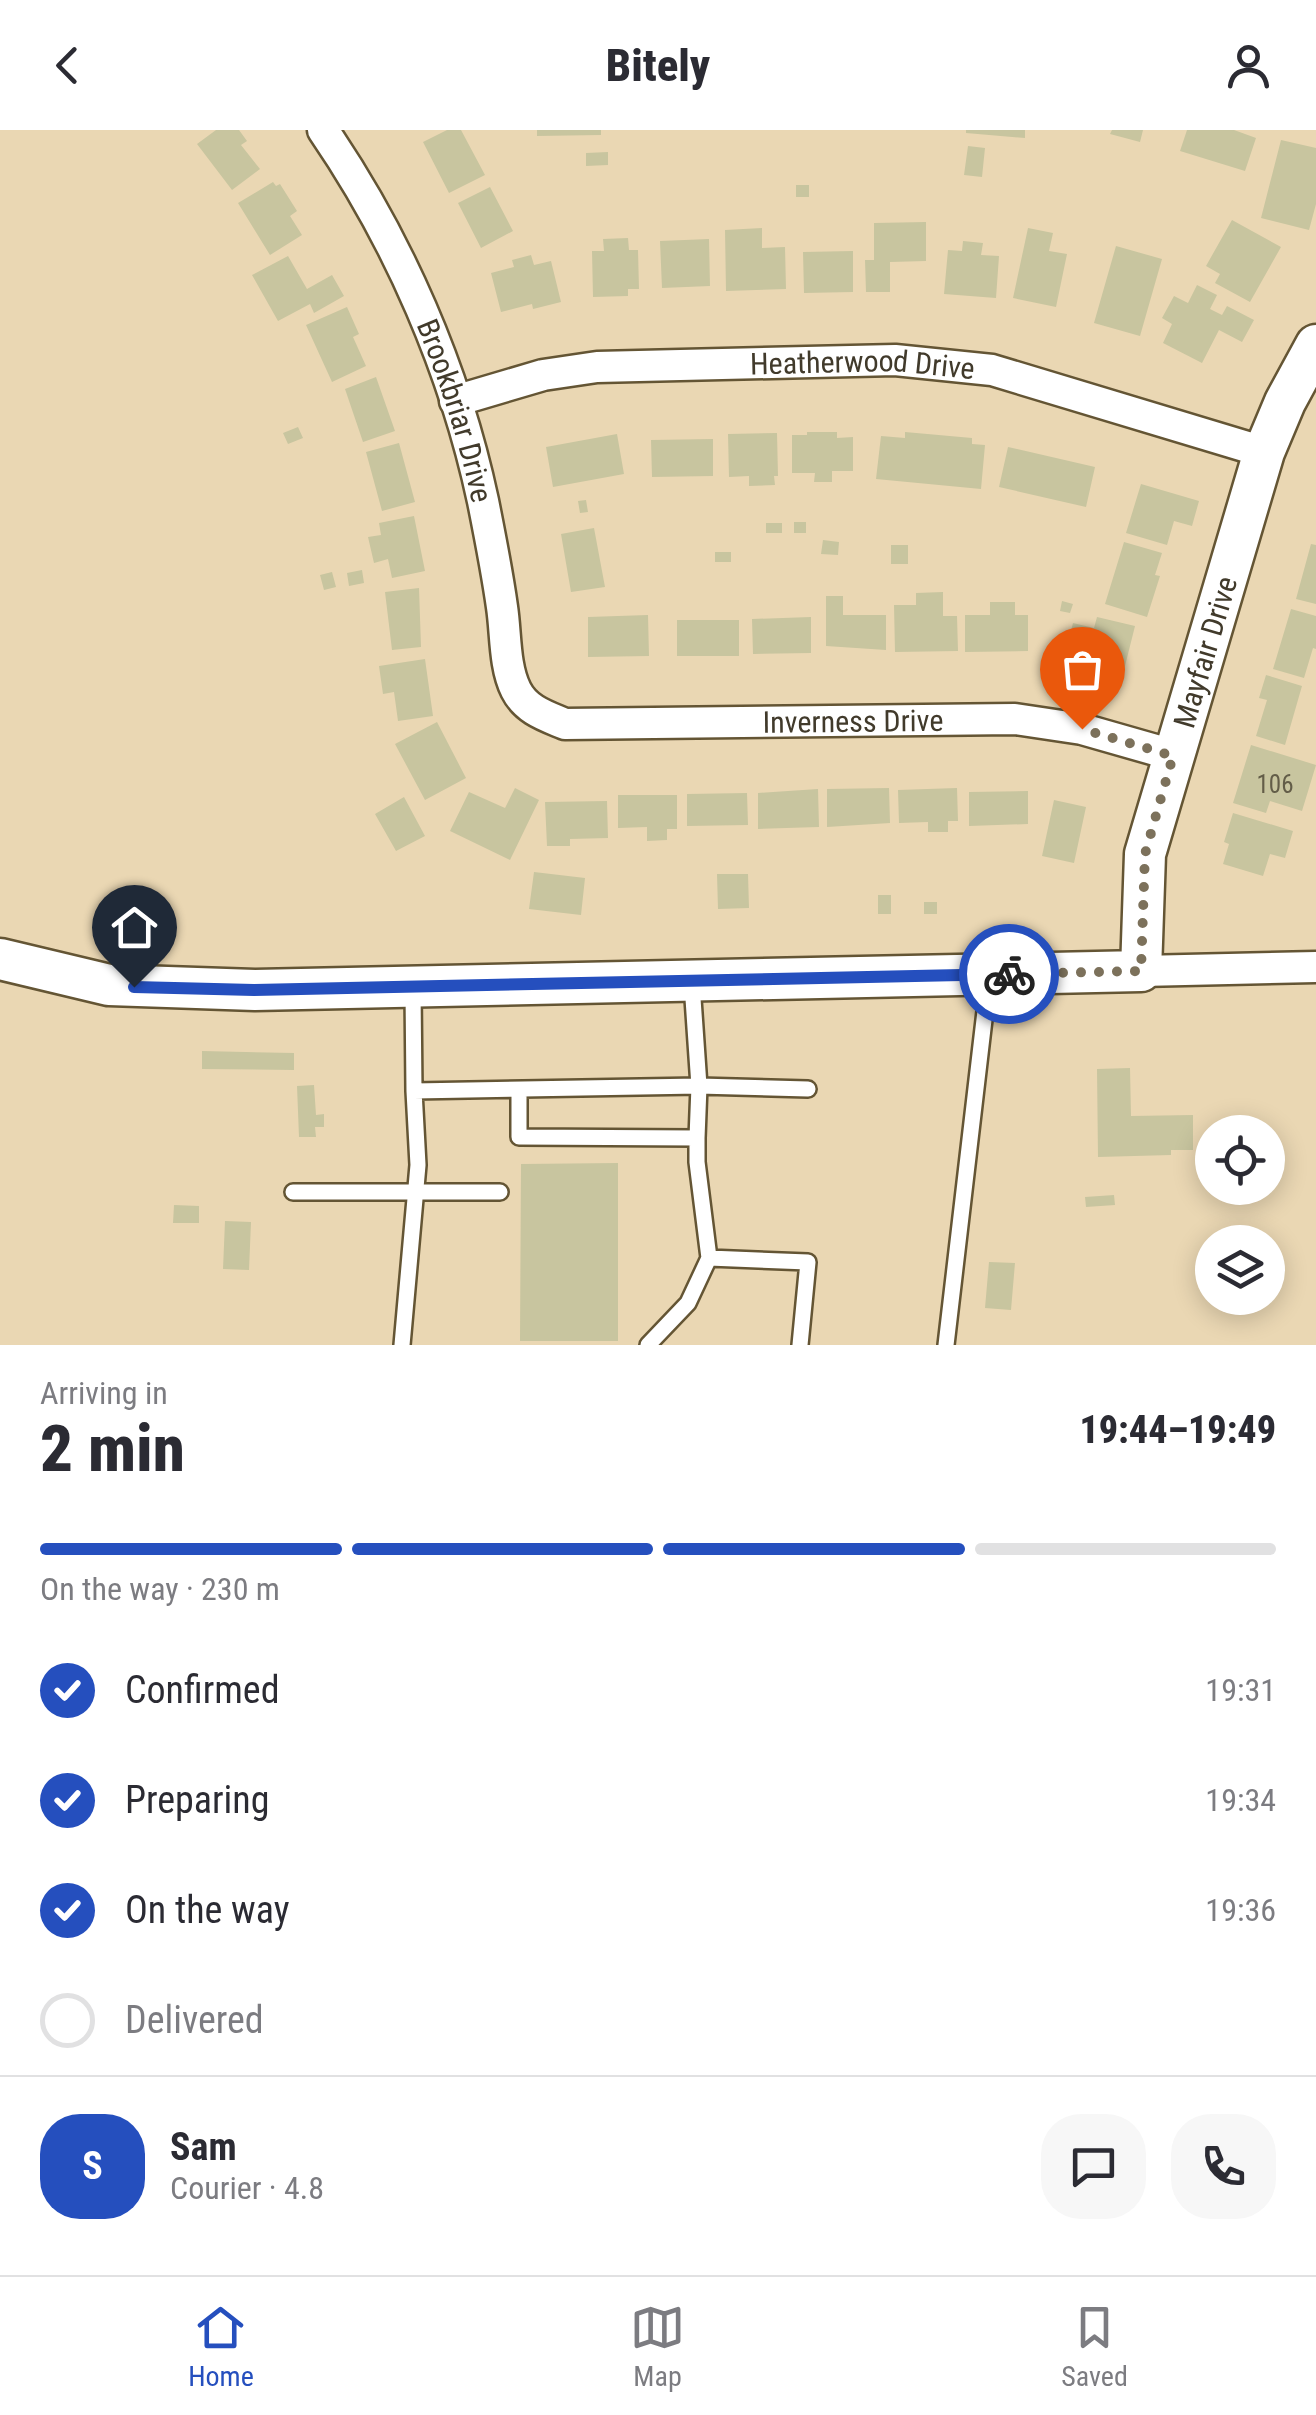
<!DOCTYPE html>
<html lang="en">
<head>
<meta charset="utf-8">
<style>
  body { margin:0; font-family:"Roboto Condensed",sans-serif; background:#f7f7f7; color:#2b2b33; height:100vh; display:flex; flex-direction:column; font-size:38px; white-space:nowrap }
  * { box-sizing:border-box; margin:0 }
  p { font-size:32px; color:#7c7c81 }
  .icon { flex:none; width:55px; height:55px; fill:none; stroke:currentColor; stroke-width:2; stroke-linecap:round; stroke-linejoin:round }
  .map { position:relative; height:1215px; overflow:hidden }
  .drawer { display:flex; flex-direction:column; background:#fff; flex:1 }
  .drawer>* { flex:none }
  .controls { position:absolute; left:1195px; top:985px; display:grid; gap:20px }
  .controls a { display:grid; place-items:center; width:90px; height:90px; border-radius:50%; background:#fff; box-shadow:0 5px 25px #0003; font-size:50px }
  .pin { position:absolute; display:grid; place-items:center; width:85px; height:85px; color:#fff; margin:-102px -42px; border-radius:50% 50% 50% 0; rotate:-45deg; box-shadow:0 0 10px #0007 }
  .pin .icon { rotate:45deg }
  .courier { position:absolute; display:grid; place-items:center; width:100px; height:100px; margin:-50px; border:8px solid #254fbe; border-radius:50%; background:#fff; color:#222; box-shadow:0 2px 12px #0007 }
  .overview em { font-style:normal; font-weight:800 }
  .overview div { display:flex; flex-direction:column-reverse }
  .overview { display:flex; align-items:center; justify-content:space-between; height:170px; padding:0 40px }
  h1 { font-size:65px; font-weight:800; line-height:75px }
  .bar { display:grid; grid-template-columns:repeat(4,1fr); gap:15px 10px; align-content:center; height:120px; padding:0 40px }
  .bar i { height:12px; border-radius:8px; background:#e1e1e2 }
  .bar .current { background:#254fbe }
  .bar p { grid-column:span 4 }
  .line { display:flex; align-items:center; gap:25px; padding:0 40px; border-top:2px solid #e1e1e2 }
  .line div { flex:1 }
  .round { display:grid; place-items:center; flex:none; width:105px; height:105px; border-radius:40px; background:#f7f7f7 }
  ol { padding:0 40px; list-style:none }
  li { display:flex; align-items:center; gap:30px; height:110px }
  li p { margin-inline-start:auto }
  li .icon { padding:10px; border-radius:50%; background:#254fbe; color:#fff; stroke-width:4 }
  li:last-child { color:#7c7c81 }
  li i { width:55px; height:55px; border:5px solid #e1e1e2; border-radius:50% }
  header { display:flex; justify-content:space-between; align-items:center; height:130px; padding:0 40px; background:#fff; font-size:45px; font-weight:800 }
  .dock { display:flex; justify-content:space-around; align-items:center; height:140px; border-top:2px solid #e1e1e2; background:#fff; font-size:28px; color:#7c7c81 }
  .dock a { display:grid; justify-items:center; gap:5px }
  .dock .current { color:#254fbe }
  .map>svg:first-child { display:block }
  .building { fill:#c8c59f }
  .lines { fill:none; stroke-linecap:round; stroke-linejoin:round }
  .lane-casing { stroke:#645534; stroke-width:20 }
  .street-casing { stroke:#645534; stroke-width:35 }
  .secondary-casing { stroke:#645534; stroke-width:45 }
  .lane { stroke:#fff; stroke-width:15 }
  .street { stroke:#fff; stroke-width:30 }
  .secondary { stroke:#fff; stroke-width:40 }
  .done { stroke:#7c715b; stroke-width:10; stroke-dasharray:0 18 }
  .route { stroke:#254fbe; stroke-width:12 }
  .labels { text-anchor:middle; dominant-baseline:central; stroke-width:8; stroke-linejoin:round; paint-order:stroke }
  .number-label { font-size:25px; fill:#635d48 }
  .street-label { font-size:30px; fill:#413a2b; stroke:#ead7b3 }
</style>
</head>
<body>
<header><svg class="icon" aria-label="back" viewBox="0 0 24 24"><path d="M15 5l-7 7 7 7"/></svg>Bitely<svg class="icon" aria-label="person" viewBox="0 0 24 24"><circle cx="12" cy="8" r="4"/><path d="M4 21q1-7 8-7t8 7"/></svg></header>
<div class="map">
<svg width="1316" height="1215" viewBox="0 0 1316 1215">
  <rect width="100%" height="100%" fill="#ead7b3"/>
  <path class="building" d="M216,0H239L247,11L241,15L260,39L232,60L197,14Z
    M447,0H461L485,45L449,63L423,12Z
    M537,0H601V5L537,6Z
    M966,0H1025V8L966,3Z
    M1112,0H1143L1140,12L1110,4Z
    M1187,0H1234L1256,8L1245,41L1180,21Z
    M1281,10L1316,18V74L1309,100L1261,88Z
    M968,16L985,18L982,47L964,45Z
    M608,22V35L586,36V23Z
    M273,52L276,56L280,54L297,81L290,86L302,105L270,125L238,73Z
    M796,55H809V67H796Z
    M490,57L513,101L481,118L458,73Z
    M1232,90L1281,117L1250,172L1215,153L1220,144L1206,136Z
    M926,92V131L890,132V162H866L865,130H874V93Z
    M762,98V118L785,117L786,159L726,161L725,100Z
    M1028,98L1053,103L1049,121L1067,124L1056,177L1013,168Z
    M628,108L629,120H638L639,159H628V166L593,167L592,121H604L603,109Z
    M709,109L710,156L662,158L660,111Z
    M963,111L983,113L981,125L999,126L996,168L944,164L948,120L962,121Z
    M1116,116L1162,129L1140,206L1094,193Z
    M853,121V162L804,163L803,122Z
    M531,125L534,135L551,131L561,172L533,179L532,174L501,182L491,143L514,137L512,130Z
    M288,126L307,159L332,145L344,166L314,183L310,174L278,191L252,145Z
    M1197,155L1217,165L1210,179L1222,185L1227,176L1254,190L1242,212L1219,200L1202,233L1163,213L1172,194L1162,188L1174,166L1188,173Z
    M347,177L359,204L353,207L366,236L332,252L306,195Z
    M376,247L395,301L363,312L345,259Z
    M298,297L303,308L288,314L283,303Z
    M807,302H837V308L853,307V341H832V352H814L815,343H792V305H807Z
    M905,302L972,308V314L985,315L981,359L876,349L881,306L905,308Z
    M777,303L778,346H774L775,355L749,356V346L729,347L728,304Z
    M617,304L624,344L553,357L546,317Z
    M713,309V346L652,347L651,310Z
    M399,313L415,372L382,381L366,322Z
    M1008,317L1095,337L1086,377L999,357Z
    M1141,354L1199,371L1192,396L1174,391L1167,415L1126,403Z
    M586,370L588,382L580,383L578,371Z
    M414,386L425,441L392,448L388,429L374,433L368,407L381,405L379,393Z
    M794,392H806V403H794Z
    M766,393H782V403H766Z
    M594,398L605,457L571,462L561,404Z
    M823,410L839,412L838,425L821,424Z
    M1124,412L1162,423L1155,445L1160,446L1147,487L1105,474Z
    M1311,414L1316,415V474L1296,469Z
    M891,415H908V434H891Z
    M715,422H731V432H715Z
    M362,440L364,453L349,456L347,443Z
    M332,442L336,457L324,460L320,445Z
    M419,458L421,517L392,520L385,462Z
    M943,462V486H957L958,521L895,522L894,475H916V463Z
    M826,466H843V485H886V520L826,516Z
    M1062,471L1073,474L1070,483L1060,481Z
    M990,472H1015V485H1028V521L965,522V485H990Z
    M1291,479L1316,486V519L1313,518L1304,548L1273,539Z
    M648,485L649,526L588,527V487Z
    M811,487V523L753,524L752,489Z
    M1097,487L1135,496L1124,540L1065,525L1073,493L1094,498Z
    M677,490H739V526H677Z
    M425,529L433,586L398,591L394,562L383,564L379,536Z
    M1266,545L1302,556L1285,615L1256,606L1267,570L1259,568Z
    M437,592L466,648L425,670L395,614Z
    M1251,615L1316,635L1302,681L1270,671L1266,683L1233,673Z
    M515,658L539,670L510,730L450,701L469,662L505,678Z
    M889,658L890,693L827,697V659Z
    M957,658L958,691H948V702H928V692L899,693L898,660Z
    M818,659L819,697L758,699V663Z
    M1028,661V694L969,696V662Z
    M747,663L748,695L687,696V664Z
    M618,665H677V699H667V710L647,711V697L618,698Z
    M404,667L425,706L396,721L375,684Z
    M1054,670L1086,677L1074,733L1042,726Z
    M607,671L608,708L570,709V716H547L545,672Z
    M1233,683L1293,701L1285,728L1270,724L1263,746L1223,734L1229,714L1224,712Z
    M534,742L585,748L581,785L529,779Z
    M717,744H748L749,778L718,779Z
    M878,765H891V784H878Z
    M924,772H937V784H924Z
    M202,921L294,923V940L202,939Z
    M1130,938L1131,986L1193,985V1020H1171V1025L1098,1027L1097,939Z
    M314,955L316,985L324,984V997H315L316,1007H299L297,956Z
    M618,1033V1211H520L521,1034Z
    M1114,1065L1115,1075L1086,1077L1085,1067Z
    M174,1075L199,1076V1093H173Z
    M225,1091L251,1092L249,1140L223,1139Z
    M989,1132L1015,1133L1011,1180L985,1178Z"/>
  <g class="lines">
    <defs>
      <path id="lane" d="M413,860L414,961L699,956L808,959
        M519,960V1007L697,1008L699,956L692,854
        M293,1062H500
        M709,1128L808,1132L800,1215
        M402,1215L418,1035L414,961
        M648,1215L688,1173L709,1128L697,1032V1008
        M946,1215L989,847"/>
      <g id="street">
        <path id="s1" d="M323,0C399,111 455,240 483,371C490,406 497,441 502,477C506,503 504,536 516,560C526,580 546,586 565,594L1015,589L1082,599L1173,625"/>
        <path id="s2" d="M455,271L543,245L597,237L895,230L992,240L1264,322"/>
        <path d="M1141,841L1316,837"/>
      </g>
      <g id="secondary">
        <path id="s3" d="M0,829L109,855L255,860L1141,841L1145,724L1264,322L1285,272L1316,215"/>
      </g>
    </defs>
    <use href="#lane" class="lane-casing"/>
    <use href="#street" class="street-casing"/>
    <use href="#secondary" class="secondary-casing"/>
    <use href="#lane" class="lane"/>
    <use href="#street" class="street"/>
    <use href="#secondary" class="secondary"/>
  </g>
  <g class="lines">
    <path class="done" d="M1009,844L1141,841L1145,724L1173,626L1082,599"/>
    <path class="route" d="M134,857L254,860L1009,844"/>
  </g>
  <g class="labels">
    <g class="number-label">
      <text x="1275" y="654">106</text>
    </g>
    <g class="street-label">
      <text stroke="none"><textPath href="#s2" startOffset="412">Heatherwood Drive</textPath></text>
      <text stroke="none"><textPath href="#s1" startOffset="312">Brookbriar Drive</textPath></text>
      <text stroke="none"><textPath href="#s3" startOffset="1472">Mayfair Drive</textPath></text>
      <text stroke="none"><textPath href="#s1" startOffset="948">Inverness Drive</textPath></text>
    </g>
  </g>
</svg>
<div class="controls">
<a><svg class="icon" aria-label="locate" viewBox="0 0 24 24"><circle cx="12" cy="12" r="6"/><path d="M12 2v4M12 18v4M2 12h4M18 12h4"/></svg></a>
<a><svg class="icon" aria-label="layers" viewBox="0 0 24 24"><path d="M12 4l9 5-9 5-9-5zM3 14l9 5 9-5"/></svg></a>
</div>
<div class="pin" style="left:1082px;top:599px;background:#ea580c"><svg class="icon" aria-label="bag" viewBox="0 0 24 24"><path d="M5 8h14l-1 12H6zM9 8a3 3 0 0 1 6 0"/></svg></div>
<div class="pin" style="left:134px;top:857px;background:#1f2937"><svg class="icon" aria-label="home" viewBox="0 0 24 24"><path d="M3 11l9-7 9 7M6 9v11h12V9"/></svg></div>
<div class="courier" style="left:1009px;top:844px"><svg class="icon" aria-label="bike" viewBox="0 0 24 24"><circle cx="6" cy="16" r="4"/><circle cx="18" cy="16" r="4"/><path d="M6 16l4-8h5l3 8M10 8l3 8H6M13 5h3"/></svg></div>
</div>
<section class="drawer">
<div class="overview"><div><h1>2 min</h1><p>Arriving in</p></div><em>19:44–19:49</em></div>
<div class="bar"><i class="current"></i><i class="current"></i><i class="current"></i><i></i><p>On the way · 230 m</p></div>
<ol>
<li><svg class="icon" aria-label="check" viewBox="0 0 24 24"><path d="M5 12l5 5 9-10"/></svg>Confirmed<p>19:31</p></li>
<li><svg class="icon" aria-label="check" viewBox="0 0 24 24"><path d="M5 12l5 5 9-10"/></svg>Preparing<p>19:34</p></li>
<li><svg class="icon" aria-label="check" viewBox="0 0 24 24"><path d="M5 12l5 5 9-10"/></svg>On the way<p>19:36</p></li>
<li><i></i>Delivered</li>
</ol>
<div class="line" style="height:180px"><b class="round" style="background:#254fbe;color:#fff">S</b><div><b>Sam</b><p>Courier · 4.8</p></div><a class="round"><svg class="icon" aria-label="chat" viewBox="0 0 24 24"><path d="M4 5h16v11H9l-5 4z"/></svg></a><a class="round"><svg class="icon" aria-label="phone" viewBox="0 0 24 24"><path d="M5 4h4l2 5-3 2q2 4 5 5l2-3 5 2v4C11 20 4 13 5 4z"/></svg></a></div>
</section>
<nav class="dock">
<a class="current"><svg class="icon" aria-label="home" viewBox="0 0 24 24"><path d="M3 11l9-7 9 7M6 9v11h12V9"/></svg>Home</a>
<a><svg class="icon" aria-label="map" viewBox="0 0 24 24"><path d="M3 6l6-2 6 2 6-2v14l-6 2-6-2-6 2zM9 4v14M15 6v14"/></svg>Map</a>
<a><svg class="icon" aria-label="saved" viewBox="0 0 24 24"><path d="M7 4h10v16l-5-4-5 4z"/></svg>Saved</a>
</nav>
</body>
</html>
